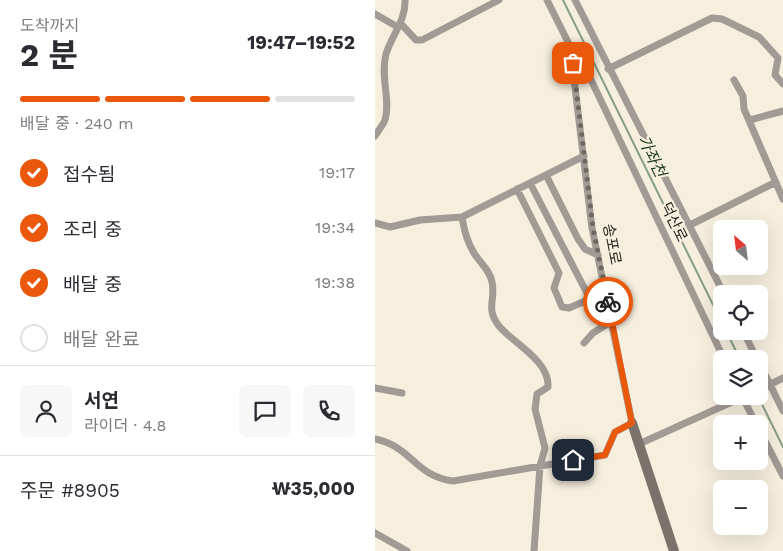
<!DOCTYPE html>
<html lang="ko">
<head>
<meta charset="utf-8">
<style>
  body { margin:0; font-family:"Work Sans","Noto Sans KR",sans-serif; background:#f7f7f7; color:#2b2b33; height:100vh; display:flex; flex-direction:column; font-size:19px; white-space:nowrap }
  * { box-sizing:border-box; margin:0 }
  p { font-size:16px; color:#7c7c81 }
  .icon { flex:none; width:28px; height:28px; fill:none; stroke:currentColor; stroke-width:2; stroke-linecap:round; stroke-linejoin:round }
  .map { position:relative; flex:1; overflow:hidden }
  .details { display:flex; flex-direction:column; background:#fff; width:375px }
  .details>* { flex:none }
  .needle { width:32px; rotate:332deg }
  .controls { position:absolute; left:338px; top:220px; display:grid; gap:10px }
  .controls a { display:grid; place-items:center; width:55px; height:55px; border-radius:8px; background:#fff; box-shadow:0 5px 20px #0002; font-size:25px }
  .pin { position:absolute; display:grid; place-items:center; width:42px; height:42px; color:#fff; margin:-21px; border-radius:10px; box-shadow:0 2px 8px #0006 }
  .courier { position:absolute; display:grid; place-items:center; width:50px; height:50px; margin:-25px; border:4px solid #ea580c; border-radius:50%; background:#fff; color:#222; box-shadow:0 1px 6px #0007 }
  .overview em { font-style:normal; font-weight:700 }
  .overview div { display:flex; flex-direction:column-reverse }
  .overview { display:flex; align-items:center; justify-content:space-between; height:85px; padding:0 20px }
  h1 { font-size:32px; font-weight:700; line-height:38px }
  .bar { display:grid; grid-template-columns:repeat(4,1fr); gap:8px 5px; align-content:center; height:60px; padding:0 20px }
  .bar i { height:6px; border-radius:4px; background:#e1e1e2 }
  .bar .selected { background:#ea580c }
  .bar p { grid-column:span 4 }
  .line { display:flex; align-items:center; gap:12px; padding:0 20px; border-top:1px solid #e1e1e2 }
  .line div { flex:1 }
  .round { display:grid; place-items:center; flex:none; width:52px; height:52px; border-radius:8px; background:#f7f7f7 }
  ol { padding:0 20px; list-style:none }
  li { display:flex; align-items:center; gap:15px; height:55px }
  li p { margin-inline-start:auto }
  li .icon { padding:5px; border-radius:50%; background:#ea580c; color:#fff; stroke-width:4 }
  li:last-child { color:#7c7c81 }
  li i { width:28px; height:28px; border:2px solid #e1e1e2; border-radius:50% }
  main { display:flex; flex:1; min-height:0 }
  .map>svg:first-child { display:block }
  .lines { fill:none; stroke-linecap:round; stroke-linejoin:round }
  .stream { stroke:#879d87; stroke-width:2 }
  .street { stroke:#a19a95; stroke-width:7 }
  .secondary { stroke:#7b726b; stroke-width:10 }
  .done { stroke:#6e695f; stroke-width:5; stroke-dasharray:0 9 }
  .route { stroke:#ea580c; stroke-width:6 }
  .labels { text-anchor:middle; dominant-baseline:central; stroke-width:4.5; stroke-linejoin:round; paint-order:stroke }
  .street-label { font-size:15px; fill:#24211b; stroke:#f6efde }
  .water-label { font-size:16px; font-style:italic; fill:#153918; stroke:#f6efde }
</style>
</head>
<body>
<main>
<section class="details">
<div class="overview"><div><h1>2 분</h1><p>도착까지</p></div><em>19:47–19:52</em></div>
<div class="bar"><i class="selected"></i><i class="selected"></i><i class="selected"></i><i></i><p>배달 중 · 240 m</p></div>
<ol>
<li><svg class="icon" aria-label="check" viewBox="0 0 24 24"><path d="M5 12l5 5 9-10"/></svg>접수됨<p>19:17</p></li>
<li><svg class="icon" aria-label="check" viewBox="0 0 24 24"><path d="M5 12l5 5 9-10"/></svg>조리 중<p>19:34</p></li>
<li><svg class="icon" aria-label="check" viewBox="0 0 24 24"><path d="M5 12l5 5 9-10"/></svg>배달 중<p>19:38</p></li>
<li><i></i>배달 완료</li>
</ol>
<div class="line" style="height:90px"><a class="round"><svg class="icon" aria-label="person" viewBox="0 0 24 24"><circle cx="12" cy="8" r="4"/><path d="M4 21q1-7 8-7t8 7"/></svg></a><div><b>서연</b><p>라이더 · 4.8</p></div><a class="round"><svg class="icon" aria-label="chat" viewBox="0 0 24 24"><path d="M4 5h16v11H9l-5 4z"/></svg></a><a class="round"><svg class="icon" aria-label="phone" viewBox="0 0 24 24"><path d="M5 4h4l2 5-3 2q2 4 5 5l2-3 5 2v4C11 20 4 13 5 4z"/></svg></a></div>
<div class="line" style="height:65px"><div>주문 #8905</div><b>₩35,000</b></div>
</section>
<div class="map">
<svg width="408" height="551" viewBox="0 0 408 551">
  <rect width="100%" height="100%" fill="#f6efde"/>
  <g class="lines">
    <path class="stream" d="M188,0L346,321
      M351,331L365,359
      M383,396L408,447"/>
    <path class="street" d="M200,0L349,294
      M0,14L21,26H28L41,40H47L124,0
      M197,48L208,63L349,359
      M233,69L337,18L347,19L384,37L403,58L400,75L408,84
      M359,80L368,96L369,109L408,199
      M375,120L408,111
      M0,136C3,131 8,125 10,120C16,100 5,78 11,54C17,35 31,20 30,0
      M171,175L203,239L210,249L223,255
      M155,183L214,297
      M142,189L184,273L179,288L187,307L194,308L231,292
      M87,217C89,230 92,242 99,253C105,263 115,270 117,282C121,300 110,308 124,326C138,343 175,361 173,387L162,394L160,409L170,448L165,466L159,551
      M0,223L15,227L45,220L87,217L209,156
      M315,225L401,182
      M368,331L382,359
      M209,343L218,333L237,321
      M384,362L408,411
      M0,388L27,393
      M384,390L408,378
      M367,396L381,424
      M384,429L408,476
      M0,439C38,447 38,475 78,481L230,455L240,432L257,423L217,228L195,46L172,0
      M264,444L370,396
      M0,533L32,551"/>
    <path class="secondary" d="M257,423L299,551"/>
  </g>
  <g class="lines">
    <path class="done" d="M198,63L218,228L233,302"/>
    <path class="route" d="M198,460L230,455L240,432L257,423L233,302"/>
  </g>
  <g class="labels">
    <g class="street-label">
      <text transform="translate(299 222) rotate(64)">덕산로</text>
      <text transform="translate(237 244) rotate(79)">송포로</text>
    </g>
    <g class="water-label">
      <text transform="translate(277 156) rotate(64)">가좌천</text>
    </g>
  </g>
</svg>
<div class="controls">
<a><svg class="needle" viewBox="-14 -14 28 28"><path d="M0-13l5 13h-10z" fill="#e53935"/><path d="M0 13l5-13h-10z" fill="#7c7c81"/></svg></a>
<a><svg class="icon" aria-label="locate" viewBox="0 0 24 24"><circle cx="12" cy="12" r="6"/><path d="M12 2v4M12 18v4M2 12h4M18 12h4"/></svg></a>
<a><svg class="icon" aria-label="layers" viewBox="0 0 24 24"><path d="M12 4l9 5-9 5-9-5zM3 14l9 5 9-5"/></svg></a>
<a>+</a>
<a>−</a>
</div>
<div class="pin" style="left:198px;top:63px;background:#ea580c"><svg class="icon" aria-label="bag" viewBox="0 0 24 24"><path d="M5 8h14l-1 12H6zM9 8a3 3 0 0 1 6 0"/></svg></div>
<div class="pin" style="left:198px;top:460px;background:#1f2937"><svg class="icon" aria-label="home" viewBox="0 0 24 24"><path d="M3 11l9-7 9 7M6 9v11h12V9"/></svg></div>
<div class="courier" style="left:233px;top:302px"><svg class="icon" aria-label="bike" viewBox="0 0 24 24"><circle cx="6" cy="16" r="4"/><circle cx="18" cy="16" r="4"/><path d="M6 16l4-8h5l3 8M10 8l3 8H6M13 5h3"/></svg></div>
</div>
</main>
</body>
</html>
